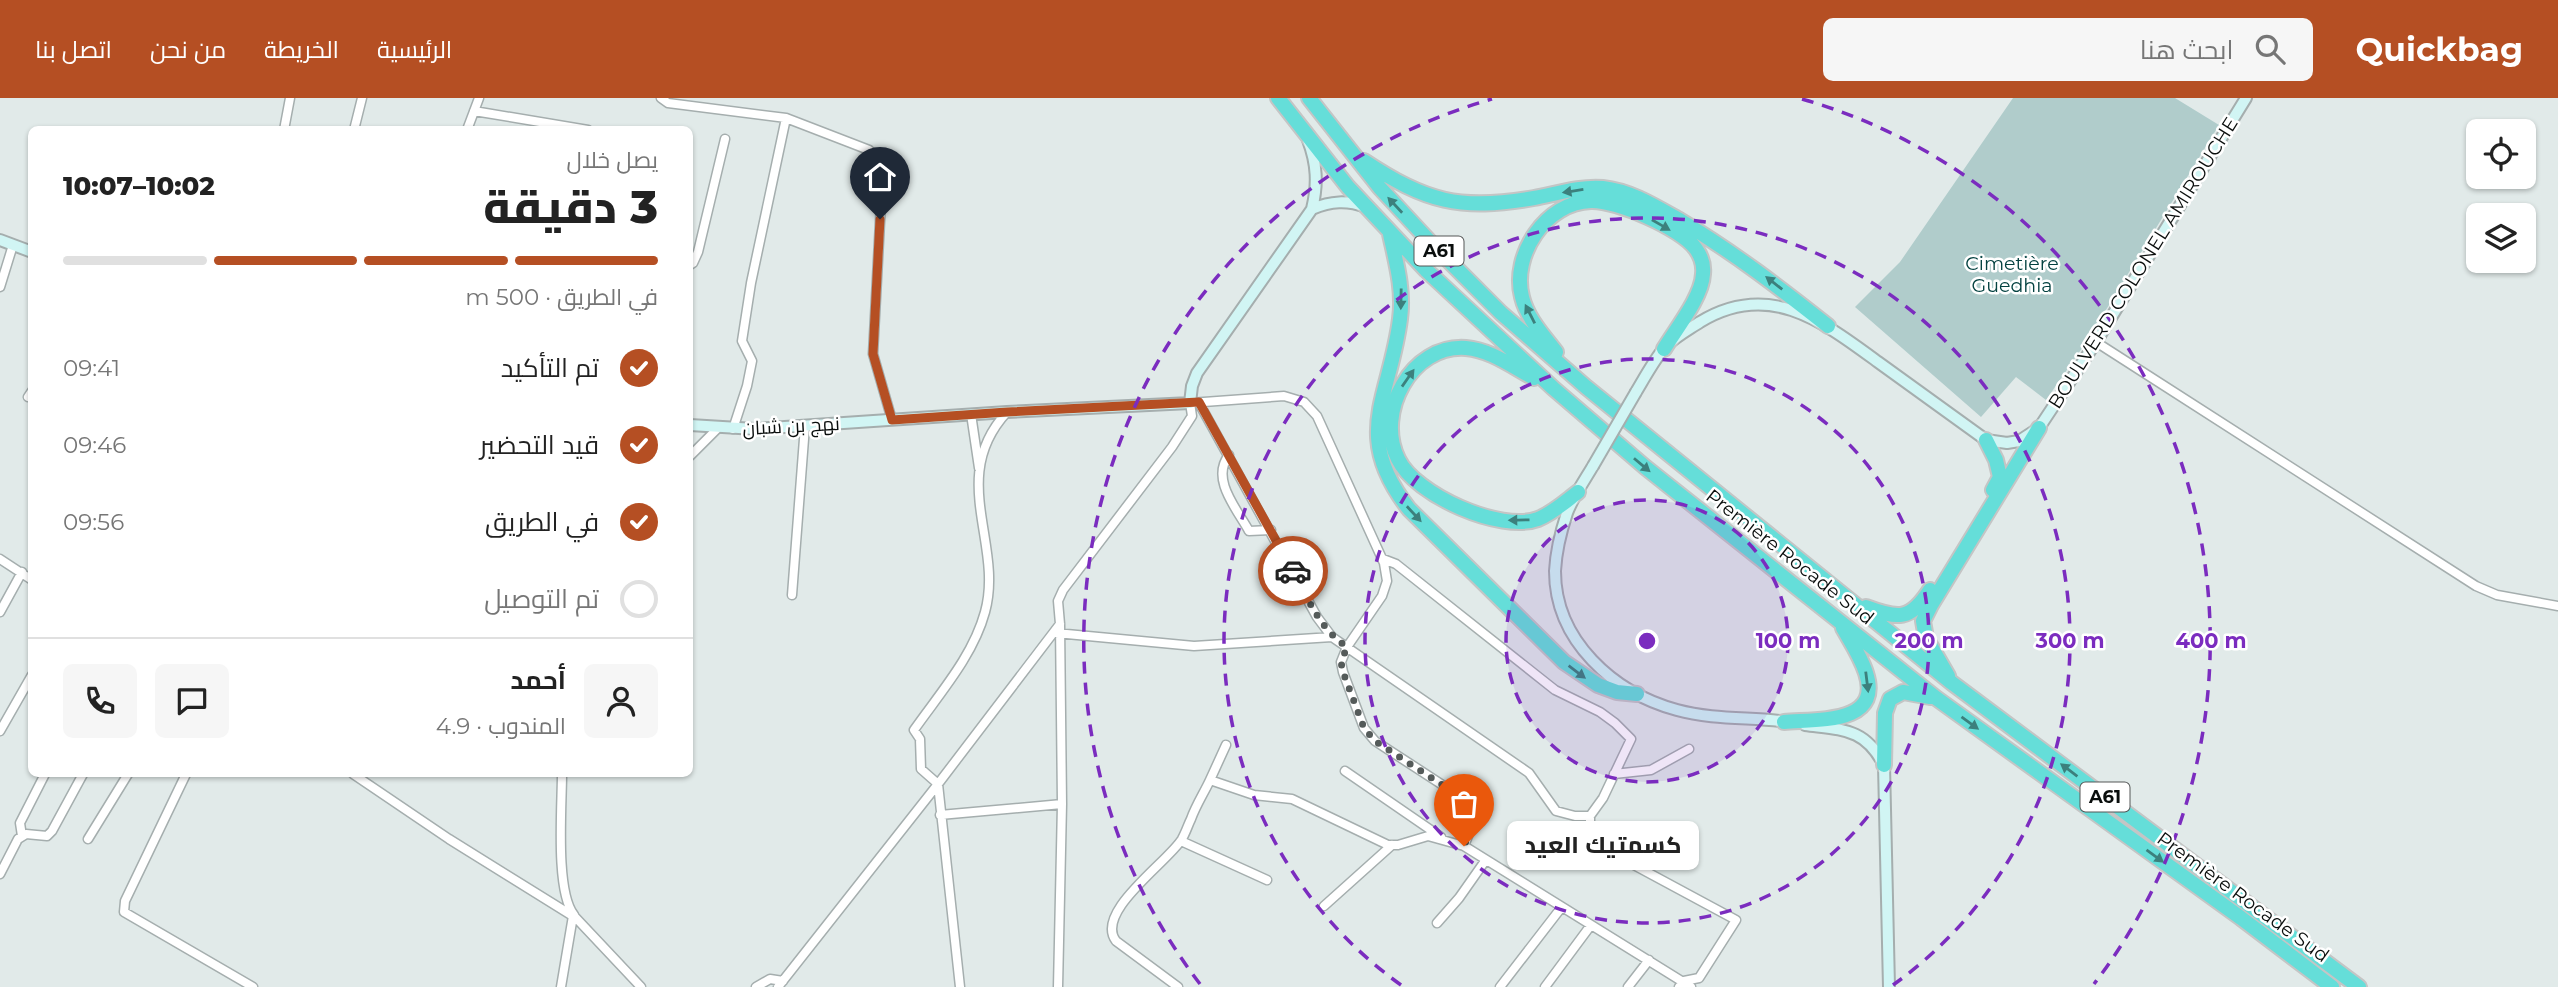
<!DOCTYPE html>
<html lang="ar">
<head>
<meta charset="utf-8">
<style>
  body { margin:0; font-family:Montserrat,Cairo,sans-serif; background:#f6f6f6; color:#222; direction:rtl; height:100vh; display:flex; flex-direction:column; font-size:26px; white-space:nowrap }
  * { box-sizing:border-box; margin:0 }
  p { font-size:23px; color:#767676 }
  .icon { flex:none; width:38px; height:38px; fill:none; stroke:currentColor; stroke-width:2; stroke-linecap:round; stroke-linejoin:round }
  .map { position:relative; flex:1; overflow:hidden; direction:ltr }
  .drawer { position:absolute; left:28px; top:28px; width:665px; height:651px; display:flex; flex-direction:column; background:#fff; border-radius:10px; box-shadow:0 2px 5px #0004; direction:rtl }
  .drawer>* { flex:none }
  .controls { position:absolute; left:2466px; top:21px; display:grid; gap:14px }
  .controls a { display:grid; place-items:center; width:70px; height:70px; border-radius:10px; background:#fff; box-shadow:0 2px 5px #0004; font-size:35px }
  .pin { position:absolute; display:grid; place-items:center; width:60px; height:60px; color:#fff; margin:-72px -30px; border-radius:50% 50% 50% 0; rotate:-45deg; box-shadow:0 0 7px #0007 }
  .pin .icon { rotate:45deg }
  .courier { position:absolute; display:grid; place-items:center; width:70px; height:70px; margin:-35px; border:5px solid #b54f23; border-radius:50%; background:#fff; color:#222; box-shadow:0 2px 9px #0007 }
  .bubble { position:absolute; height:49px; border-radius:10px; background:#fff; box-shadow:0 2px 5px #0004; font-size:23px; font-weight:800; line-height:49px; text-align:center; direction:rtl }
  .headline em { font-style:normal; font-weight:800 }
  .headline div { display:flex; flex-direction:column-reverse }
  .headline { display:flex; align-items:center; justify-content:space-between; height:119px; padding:0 35px }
  h1 { font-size:46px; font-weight:800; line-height:52px }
  .bar { display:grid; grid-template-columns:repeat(4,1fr); gap:10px 7px; align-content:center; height:84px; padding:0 35px }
  .bar i { height:9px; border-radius:5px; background:#e0e0e0 }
  .bar .active { background:#b54f23 }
  .bar p { grid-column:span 4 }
  .line { display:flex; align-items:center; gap:18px; padding:0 35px; border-top:2px solid #e0e0e0 }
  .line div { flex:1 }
  .round { display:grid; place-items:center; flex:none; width:74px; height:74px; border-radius:10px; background:#f6f6f6 }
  ol { padding:0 35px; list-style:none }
  li { display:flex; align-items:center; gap:21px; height:77px }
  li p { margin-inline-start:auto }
  li .icon { padding:7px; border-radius:50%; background:#b54f23; color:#fff; stroke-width:4 }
  li:last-child { color:#767676 }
  li i { width:38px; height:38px; border:4px solid #e0e0e0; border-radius:50% }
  header { display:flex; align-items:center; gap:42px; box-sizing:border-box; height:98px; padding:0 35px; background:#b54f23; color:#fff }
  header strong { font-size:33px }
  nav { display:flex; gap:38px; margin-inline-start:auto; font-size:24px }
  .search { width:490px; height:63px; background:#f6f6f6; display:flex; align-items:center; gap:18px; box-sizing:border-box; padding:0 24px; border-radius:10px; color:#767676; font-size:26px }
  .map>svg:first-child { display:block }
  .green { fill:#b0cccb }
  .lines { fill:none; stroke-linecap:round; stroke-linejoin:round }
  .street-casing { stroke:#a5aeae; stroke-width:11 }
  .secondary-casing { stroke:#a5aeae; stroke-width:14 }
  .highway-casing { stroke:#c4c5c5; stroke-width:18 }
  .street { stroke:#fff; stroke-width:8 }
  .secondary { stroke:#d1f5f4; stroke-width:10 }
  .highway { stroke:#65ded9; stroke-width:14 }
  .secondary-bridge-casing { stroke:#a5aeae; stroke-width:14; stroke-linecap:butt }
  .secondary-bridge { stroke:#d1f5f4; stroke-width:10 }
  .oneway { fill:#3c807d }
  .done { stroke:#555b5a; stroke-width:7; stroke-dasharray:0 12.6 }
  .route { stroke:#b54f23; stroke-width:9 }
  .ring { fill:none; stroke:#7b2cbf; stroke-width:3.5; stroke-dasharray:12 9 }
  .labels { text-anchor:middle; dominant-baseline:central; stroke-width:5; stroke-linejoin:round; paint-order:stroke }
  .shield { fill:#fff; stroke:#545656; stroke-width:2 }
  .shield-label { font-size:18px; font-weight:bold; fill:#0a0e0d }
  .park-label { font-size:19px; fill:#034140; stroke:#fff }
  .street-label { font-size:19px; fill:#0a0e0d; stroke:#fff }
  .centre { fill:#7b2cbf; stroke:#fff; stroke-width:3.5 }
  .ring-label { font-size:21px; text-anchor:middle; font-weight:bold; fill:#7b2cbf; stroke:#fff; stroke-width:5; stroke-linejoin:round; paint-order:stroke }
</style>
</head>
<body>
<header>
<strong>Quickbag</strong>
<div class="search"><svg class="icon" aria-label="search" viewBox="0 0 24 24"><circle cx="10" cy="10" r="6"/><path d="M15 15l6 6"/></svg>ابحث هنا</div>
<nav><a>الرئيسية</a><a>الخريطة</a><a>من نحن</a><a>اتصل بنا</a></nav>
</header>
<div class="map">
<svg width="2558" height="889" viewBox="0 0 2558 889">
  <rect width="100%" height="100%" fill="#e1eae9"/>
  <path class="green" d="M2013,0H2175L2219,27L2087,243L2046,302L2016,279L1981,319L1855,209L1900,164Z"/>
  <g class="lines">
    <defs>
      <path id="street" d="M661,0L668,5L786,20L869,52L883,67L873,256L892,322
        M474,13L588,32
        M284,32L290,0
        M354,32L362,0
        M467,32L479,0
        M690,167L693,165L698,154L725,41
        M0,189L13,147
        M2096,244L2476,488L2497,497L2558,508
        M28,299L32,293
        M1199,305L1317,519L1332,539L1529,675L1556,713L1575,718H1590L1603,700L1631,641L1615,625L1600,614L1555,592L1396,466L1383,461
        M971,316L979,370
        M733,331L747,288L752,263L742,243L751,185L786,20
        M1229,357C1210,381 1237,411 1249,433L1271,432
        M690,358L719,329
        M0,461L32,482
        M792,497L805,328
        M0,514L22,474
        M1056,535L1194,548L1332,539
        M0,633L32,577
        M1345,673L1441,739
        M186,676L125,803L124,814L253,889
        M353,676L449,741L576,820L641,889
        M562,676C562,708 555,793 574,817
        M1614,676L1651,672L1689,651
        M1210,682L1226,647
        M940,717L1062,706
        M1590,718V734L1632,766L1736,822L1699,880L1684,883L1679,889
        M22,738L20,725L45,676
        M88,741L128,676
        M1181,743L1267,782
        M0,776L18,741L26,736L47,738L52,733L83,676
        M1324,808L1392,747
        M1437,825L1459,800L1485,763
        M561,889L573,818
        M756,889L770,881L783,883
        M778,889L938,686L1060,526
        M960,889L938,686L921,671L920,641L914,632C940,595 973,558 985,514C1004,446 947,379 1007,314
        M1058,889L1062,706L1060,526L1058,503L1063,492L1172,349L1192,318L1190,305L1284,298L1304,304L1317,318L1384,465L1387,483L1382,498L1347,549L1341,564L1343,574L1364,630L1375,643L1464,701L1472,709L1476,718L1464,748L1691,889
        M1178,889L1116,843C1094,814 1168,764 1182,741C1186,734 1188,727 1191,721C1196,707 1204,695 1210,682L1254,697L1292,701L1388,747H1398L1428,738L1464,748
        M1500,889L1561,810
        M1545,889L1591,827
        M1628,889L1649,862"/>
      <path id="secondary" d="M1312,111C1331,103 1347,102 1366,109
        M0,142L32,154
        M1636,294C1645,279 1654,262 1665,249C1675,239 1688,232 1700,224C1769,182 1822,223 1878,264C1914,290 1950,316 1986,342L2007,345L2019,343L2039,330L2096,244L2246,0
        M690,327L755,331L1007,314L1190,305L1192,288L1197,275L1312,111C1318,86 1317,66 1308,42
        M1593,368C1584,383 1573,399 1567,415C1561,433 1556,454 1555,473C1555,543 1614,595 1677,612C1714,622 1752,619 1789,624
        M1805,627C1843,632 1865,630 1884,667L1889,889"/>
      <path id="highway" d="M1278,0L1348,89L1426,172L1553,290L1645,369L1936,600L2241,820L2332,889
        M1309,0L1380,90L1431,145L1501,215L1586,289L1952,585L2359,889
        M1364,63C1426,104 1460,113 1534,100C1556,96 1580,88 1603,90C1631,93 1656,109 1681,123C1733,154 1780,190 1828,228
        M1390,136C1396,164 1404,192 1400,221C1390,300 1351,337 1409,411L1564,564L1598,587L1617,594L1637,596
        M1556,254C1543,237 1527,220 1522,199C1511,157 1546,104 1591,103C1616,102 1681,130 1696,151C1701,158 1704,167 1703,176C1702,199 1676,231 1664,251
        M1534,280C1513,269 1491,252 1466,250C1411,246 1375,315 1398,361C1415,397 1501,435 1538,421C1553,415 1566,403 1578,394
        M1986,342L1996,362L2000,379L1993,392
        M1866,509C1898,521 1910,523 1930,492
        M1948,578L1926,540L1923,523L1931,507L2039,330
        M1784,624C1816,621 1883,627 1866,575C1861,559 1851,544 1843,530
        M1884,667L1885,615L1890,601L1903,594L1930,599"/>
    </defs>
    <use href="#street" class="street-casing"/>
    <use href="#secondary" class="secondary-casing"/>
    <use href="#highway" class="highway-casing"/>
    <use href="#street" class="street"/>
    <use href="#secondary" class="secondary"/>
    <use href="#highway" class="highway"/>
    <defs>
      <path id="secondary-bridge" d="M1593,368L1636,294"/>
    </defs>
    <use href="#secondary-bridge" class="secondary-bridge-casing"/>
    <use href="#secondary-bridge" class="secondary-bridge"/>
  </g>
  <defs><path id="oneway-solid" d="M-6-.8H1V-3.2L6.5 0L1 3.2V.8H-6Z" transform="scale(1.75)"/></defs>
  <g class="oneway">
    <use href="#oneway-solid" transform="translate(1573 93) rotate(171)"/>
    <use href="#oneway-solid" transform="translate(1395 107) rotate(-133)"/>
    <use href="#oneway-solid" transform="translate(1661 127) rotate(30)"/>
    <use href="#oneway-solid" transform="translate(1774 185) rotate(-142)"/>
    <use href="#oneway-solid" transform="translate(1401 201) rotate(91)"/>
    <use href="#oneway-solid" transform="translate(1530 216) rotate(-117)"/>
    <use href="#oneway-solid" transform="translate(1408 280) rotate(-55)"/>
    <use href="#oneway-solid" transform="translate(1642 367) rotate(40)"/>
    <use href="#oneway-solid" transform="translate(1414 416) rotate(47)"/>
    <use href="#oneway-solid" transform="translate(1519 422) rotate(179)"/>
    <use href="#oneway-solid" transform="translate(1577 574) rotate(37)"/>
    <use href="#oneway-solid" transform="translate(1867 584) rotate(83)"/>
    <use href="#oneway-solid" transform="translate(1970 625) rotate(36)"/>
    <use href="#oneway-solid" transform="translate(2069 672) rotate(-143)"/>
    <use href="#oneway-solid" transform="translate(2155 758) rotate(36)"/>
  </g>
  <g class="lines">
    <path class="done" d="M1293,473C1309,502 1319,530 1347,549L1341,564L1343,574L1364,630L1375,643L1464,701L1472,709L1476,718L1464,748"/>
    <path class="route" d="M880,121L873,256L892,322L1007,314L1199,304L1293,473"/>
  </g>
  <circle cx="1647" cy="543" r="141" fill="#7b2cbf" fill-opacity=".12"/>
  <g class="ring">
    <circle cx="1647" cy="543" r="141"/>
    <circle cx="1647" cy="543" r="282"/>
    <path d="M1401 887A423 423 0 1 1 1893 887"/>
    <path d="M1200 886A564 564 0 0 1 1492 1M1802 1A564 564 0 0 1 2094 886"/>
  </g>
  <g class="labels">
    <g class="shield">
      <rect x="1414.5" y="138.5" width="49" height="29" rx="5"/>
      <rect x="2080.5" y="684.5" width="49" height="29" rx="5"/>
    </g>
    <g class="shield-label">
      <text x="1439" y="153">A61</text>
      <text x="2105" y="699">A61</text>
    </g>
    <g class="park-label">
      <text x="2012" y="165">Cimetière<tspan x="2012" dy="22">Guedhia</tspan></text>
    </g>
    <g class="street-label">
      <text transform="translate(2143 165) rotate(-58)">BOULVERD COLONEL AMIROUCHE</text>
      <text transform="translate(791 328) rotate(-3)">نهج بن شبان</text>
      <text transform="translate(1790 459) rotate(38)">Première Rocade Sud</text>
      <text transform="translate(2243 799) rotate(36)">Première Rocade Sud</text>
    </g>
  </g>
  <circle cx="1647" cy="543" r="10" class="centre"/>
  <g class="ring-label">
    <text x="1788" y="550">100 m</text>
    <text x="1929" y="550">200 m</text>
    <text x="2070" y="550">300 m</text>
    <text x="2211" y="550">400 m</text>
  </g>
</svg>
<div class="controls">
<a><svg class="icon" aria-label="locate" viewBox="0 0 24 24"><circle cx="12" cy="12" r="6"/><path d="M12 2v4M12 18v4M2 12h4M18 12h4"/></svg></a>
<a><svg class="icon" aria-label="layers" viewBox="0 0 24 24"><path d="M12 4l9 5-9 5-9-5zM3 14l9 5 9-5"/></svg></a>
</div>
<div class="pin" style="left:1464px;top:748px;background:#ea580c"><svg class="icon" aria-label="bag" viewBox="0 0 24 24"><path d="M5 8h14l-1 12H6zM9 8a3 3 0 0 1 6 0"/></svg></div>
<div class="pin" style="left:880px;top:121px;background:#1f2937"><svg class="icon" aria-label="home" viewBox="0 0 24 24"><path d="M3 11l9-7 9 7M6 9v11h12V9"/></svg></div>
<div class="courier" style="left:1293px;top:473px"><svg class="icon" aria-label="car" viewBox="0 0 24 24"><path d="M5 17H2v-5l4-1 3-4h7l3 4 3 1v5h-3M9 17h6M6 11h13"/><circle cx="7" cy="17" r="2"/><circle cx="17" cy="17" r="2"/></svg></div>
<div class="bubble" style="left:1507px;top:723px;width:192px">كسمتيك العيد</div>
<section class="drawer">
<div class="headline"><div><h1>3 دقيقة</h1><p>يصل خلال</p></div><em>10:02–10:07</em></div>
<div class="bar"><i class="active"></i><i class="active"></i><i class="active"></i><i></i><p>في الطريق · 500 m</p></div>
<ol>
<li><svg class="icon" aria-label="check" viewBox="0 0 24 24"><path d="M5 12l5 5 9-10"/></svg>تم التأكيد<p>09:41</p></li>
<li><svg class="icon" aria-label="check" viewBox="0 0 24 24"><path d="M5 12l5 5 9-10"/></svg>قيد التحضير<p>09:46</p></li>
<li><svg class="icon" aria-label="check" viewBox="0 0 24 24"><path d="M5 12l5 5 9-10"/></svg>في الطريق<p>09:56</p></li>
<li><i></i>تم التوصيل</li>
</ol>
<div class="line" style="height:126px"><a class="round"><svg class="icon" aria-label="person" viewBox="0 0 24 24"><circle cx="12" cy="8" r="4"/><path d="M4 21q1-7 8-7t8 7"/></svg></a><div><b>أحمد</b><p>المندوب · 4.9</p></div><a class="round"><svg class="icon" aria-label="chat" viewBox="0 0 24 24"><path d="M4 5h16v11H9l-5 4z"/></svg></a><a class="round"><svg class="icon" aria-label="phone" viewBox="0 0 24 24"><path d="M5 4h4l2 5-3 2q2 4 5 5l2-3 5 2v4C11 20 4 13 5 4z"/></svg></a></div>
</section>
</div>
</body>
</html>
